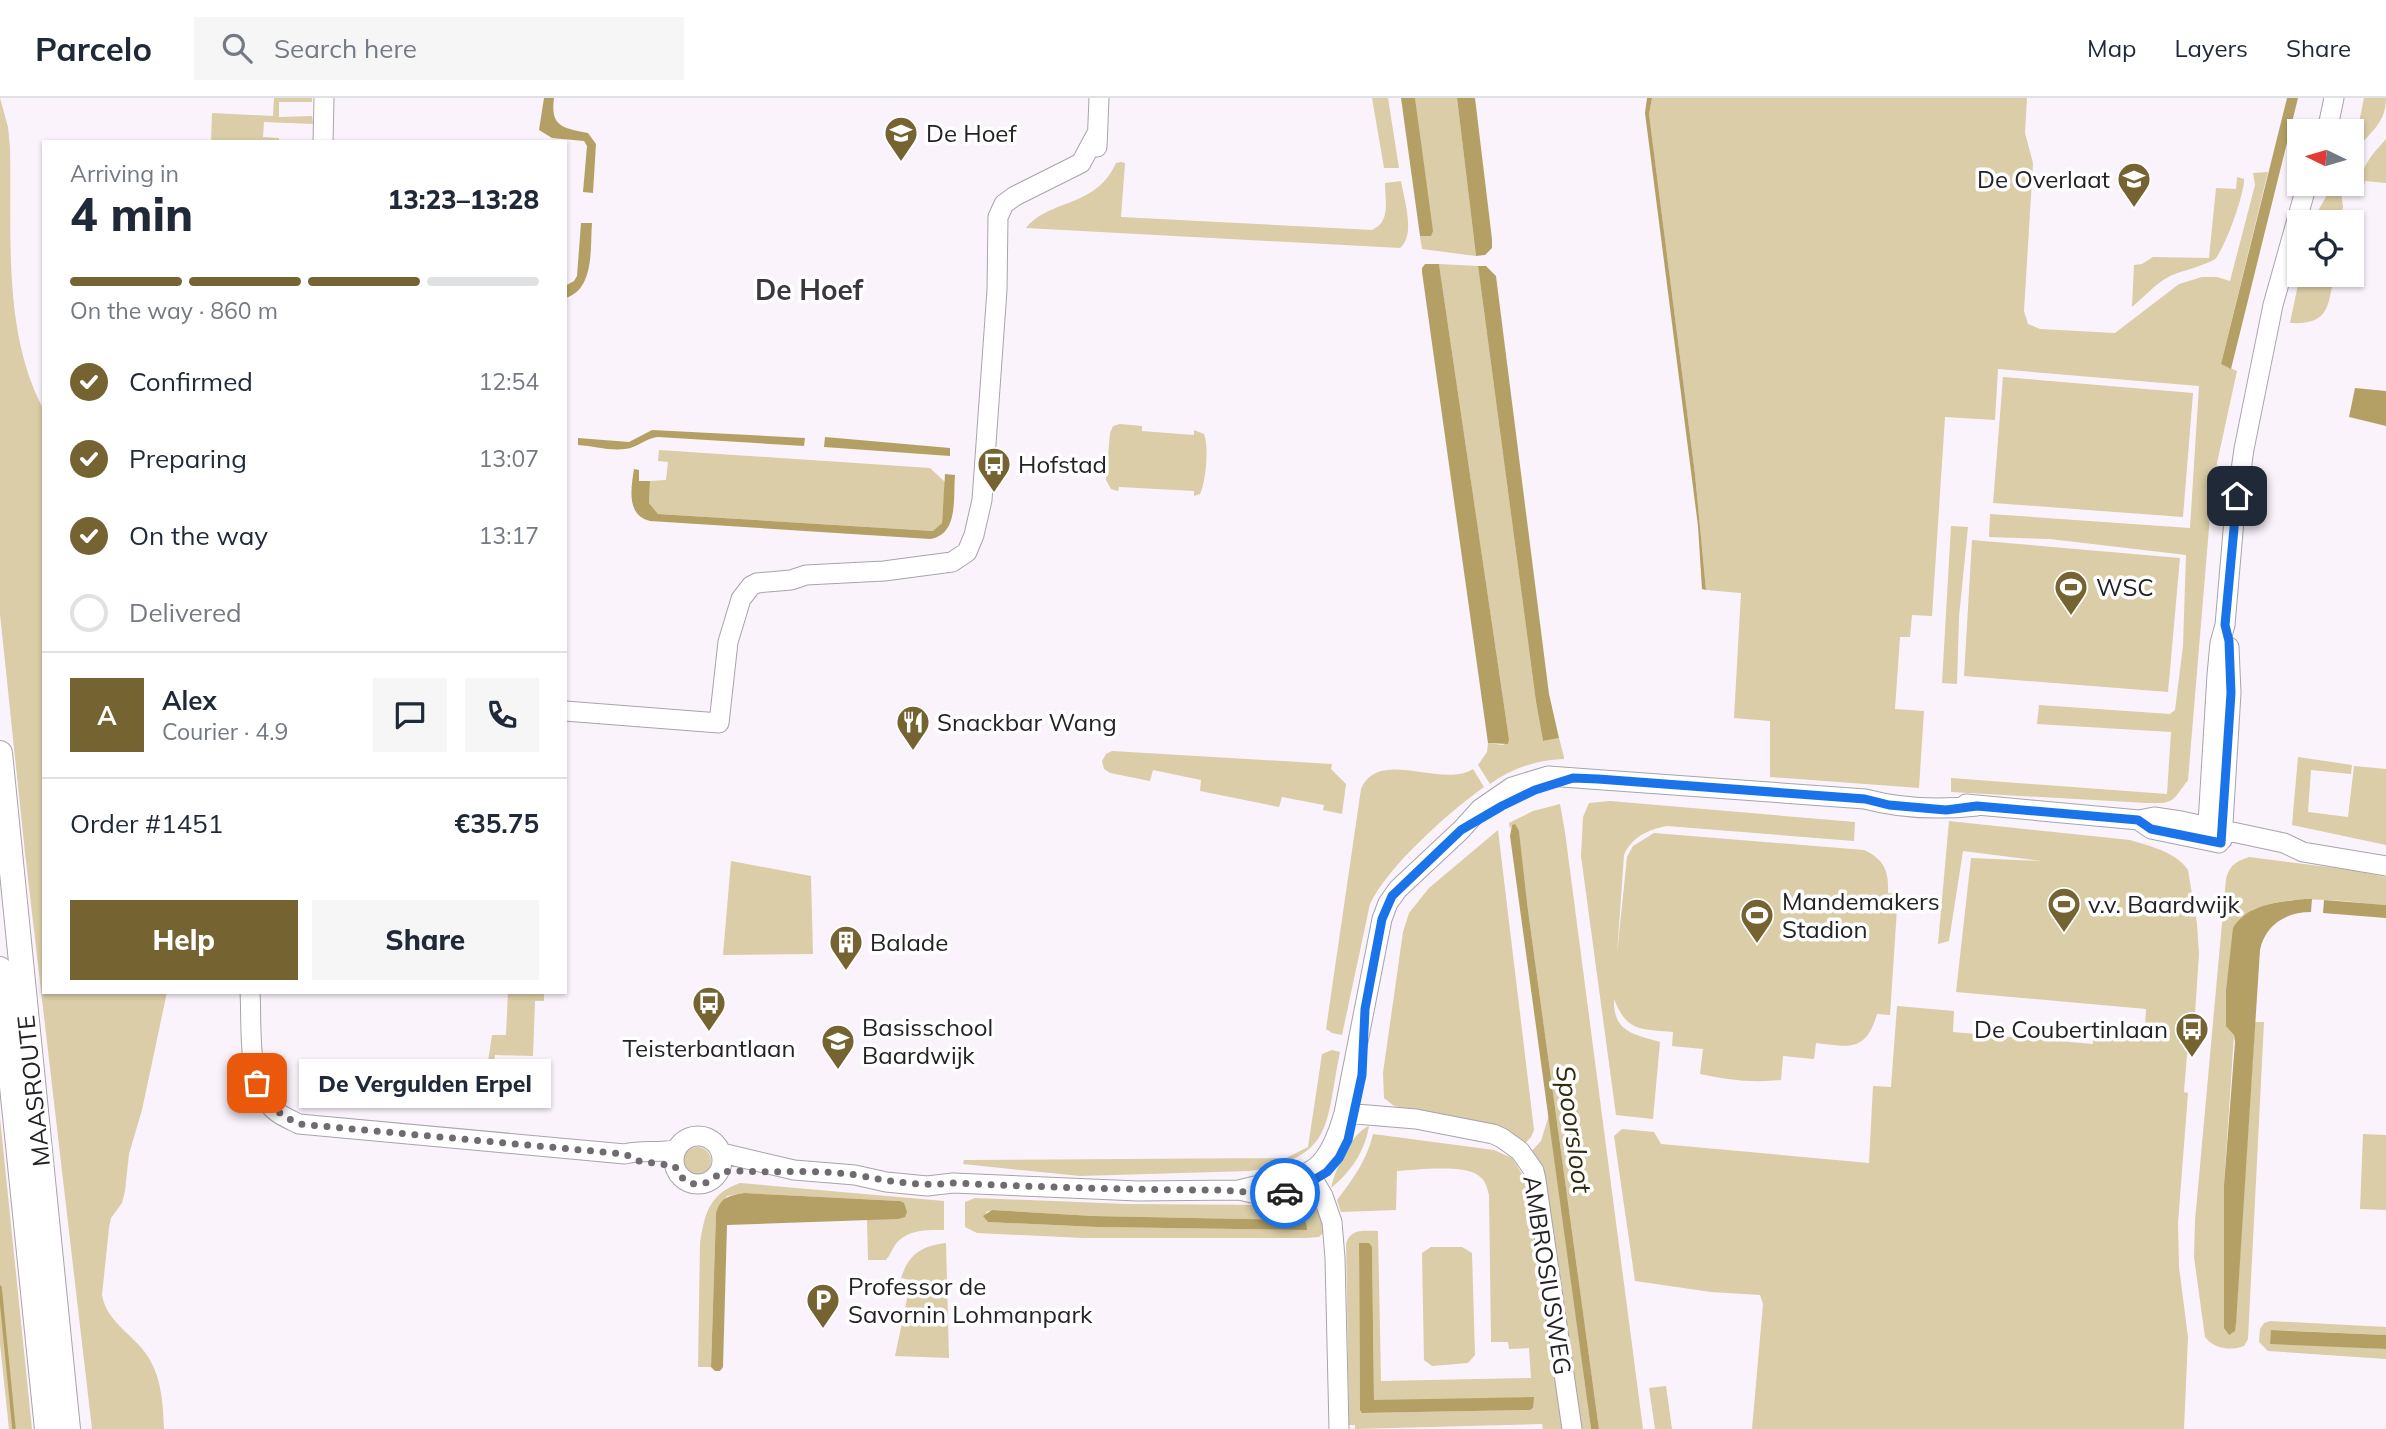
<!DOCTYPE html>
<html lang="en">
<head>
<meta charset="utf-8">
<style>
  body { margin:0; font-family:Mulish,sans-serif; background:#f6f6f7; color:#1f2937; height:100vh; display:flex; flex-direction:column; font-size:26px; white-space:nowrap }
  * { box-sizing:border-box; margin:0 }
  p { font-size:23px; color:#747a83 }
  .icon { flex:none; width:38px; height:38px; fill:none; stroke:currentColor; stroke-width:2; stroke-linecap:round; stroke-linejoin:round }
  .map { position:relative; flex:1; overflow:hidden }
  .drawer { position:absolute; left:42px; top:42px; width:525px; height:854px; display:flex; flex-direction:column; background:#fff; border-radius:0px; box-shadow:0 2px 5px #0004 }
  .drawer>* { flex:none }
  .needle { width:46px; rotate:275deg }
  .controls { position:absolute; left:2287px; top:21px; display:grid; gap:14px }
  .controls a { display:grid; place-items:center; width:77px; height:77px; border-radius:0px; background:#fff; box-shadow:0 2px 5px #0004; font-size:35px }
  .pin { position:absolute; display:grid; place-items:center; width:60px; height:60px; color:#fff; margin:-30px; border-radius:14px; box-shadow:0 4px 10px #0006 }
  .courier { position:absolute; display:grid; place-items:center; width:70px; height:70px; margin:-35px; border:5px solid #1a73e8; border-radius:50%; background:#fff; color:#222; box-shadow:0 2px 9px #0007 }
  .bubble { position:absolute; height:49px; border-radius:0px; background:#fff; box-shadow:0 2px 5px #0004; font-size:23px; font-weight:800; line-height:49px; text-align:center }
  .headline em { font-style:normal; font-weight:800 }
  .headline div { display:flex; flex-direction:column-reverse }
  .headline { display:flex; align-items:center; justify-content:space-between; height:119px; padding:0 28px }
  h1 { font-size:46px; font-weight:800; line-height:52px }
  .bar { display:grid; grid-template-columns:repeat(4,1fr); gap:10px 7px; align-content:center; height:84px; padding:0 28px }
  .bar i { height:9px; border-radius:5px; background:#e0e1e3 }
  .bar .selected { background:#756432 }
  .bar p { grid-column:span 4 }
  .line { display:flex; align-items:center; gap:18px; padding:0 28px; border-top:2px solid #e0e1e3 }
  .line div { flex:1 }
  .round { display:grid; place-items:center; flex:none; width:74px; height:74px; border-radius:0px; background:#f6f6f7 }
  ol { padding:0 28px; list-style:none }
  li { display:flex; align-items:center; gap:21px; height:77px }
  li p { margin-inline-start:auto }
  li .icon { padding:7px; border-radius:50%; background:#756432; color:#fff; stroke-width:4 }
  li:last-child { color:#747a83 }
  li i { width:38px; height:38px; border:4px solid #e0e1e3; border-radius:50% }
  .cta { display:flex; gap:14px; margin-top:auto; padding:14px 28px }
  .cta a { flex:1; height:80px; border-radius:0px; background:#756432; color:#fff; font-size:28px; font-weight:800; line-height:80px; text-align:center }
  .cta a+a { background:#f6f6f7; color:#1f2937 }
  header { display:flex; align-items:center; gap:42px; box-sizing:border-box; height:98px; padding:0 35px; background:#fff; border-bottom:2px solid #e0e1e3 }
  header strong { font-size:33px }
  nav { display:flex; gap:38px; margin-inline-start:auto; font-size:24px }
  .search { width:490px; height:63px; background:#f6f6f7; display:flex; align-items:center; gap:18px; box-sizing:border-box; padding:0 24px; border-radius:0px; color:#747a83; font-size:26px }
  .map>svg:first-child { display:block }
  .green { fill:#dacda7; fill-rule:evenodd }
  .water { fill:#b4a064 }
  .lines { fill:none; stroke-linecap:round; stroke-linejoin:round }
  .stream { stroke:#b4a064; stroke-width:3.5 }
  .secondary-casing { stroke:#a9a3ab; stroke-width:21 }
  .highway-casing { stroke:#a9a3ab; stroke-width:26 }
  .secondary { stroke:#fff; stroke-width:19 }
  .highway { stroke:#fff; stroke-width:24 }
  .done { stroke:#6f6b70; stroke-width:7; stroke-dasharray:0 12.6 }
  .route { stroke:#1a73e8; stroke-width:9 }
  .labels { text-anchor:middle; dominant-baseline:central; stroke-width:7; stroke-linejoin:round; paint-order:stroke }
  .poi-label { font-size:24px; fill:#242225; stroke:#fff; text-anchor:start }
  .street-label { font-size:24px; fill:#242225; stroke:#fff }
  .water-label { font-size:26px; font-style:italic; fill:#332a0e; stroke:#fff }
  .quarter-label { font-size:28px; font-weight:bold; fill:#3c373e; stroke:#fff }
</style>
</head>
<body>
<header>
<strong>Parcelo</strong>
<div class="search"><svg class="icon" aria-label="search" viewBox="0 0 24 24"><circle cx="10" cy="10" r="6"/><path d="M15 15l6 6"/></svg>Search here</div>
<nav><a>Map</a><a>Layers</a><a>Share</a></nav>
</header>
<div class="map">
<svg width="2386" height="1331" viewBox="0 0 2386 1331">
  <rect width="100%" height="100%" fill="#faf3fc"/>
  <path class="green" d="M0,0L8,29L10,50C12,135 2,235 44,312V894H167L142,1012L129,1056L125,1093L122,1105L111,1120L109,1130L102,1197C107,1226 137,1238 150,1262C162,1283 163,1307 164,1331H92L25,755L0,516Z
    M274,0H312V4H279V19L312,18L313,26L264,24L263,39L279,40V42L211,44L212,15L273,18Z
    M1372,0H1388L1399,70H1384Z
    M1415,0H1457L1476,158L1422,151L1420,138H1431Z
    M1652,0H2027L2025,35L2033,65L2024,213L2028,226L2040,231L2115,235L2179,186L2202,179H2217L2230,183L2255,87L2253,75L2268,74L2221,266L2237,273L2217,365L2210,418L2188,682C2172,703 2175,706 2147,705L1951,694V680L2167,696L2171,634L2037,626L2039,607L2170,616L2175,612L2183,548L2186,457L2050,441L1989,439L1990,416L2190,430L2199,288L1998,271L1995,322L1945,319L1932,518L1912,517L1910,539H1900L1895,611L1924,613L1919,690L1770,679V623L1734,620L1741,495L1706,492L1695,376L1649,16Z
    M2364,0H2386C2386,30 2364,36 2352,59Z
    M2386,41V85L2365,83L2363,92C2357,71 2373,56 2386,41Z
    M1121,64L1125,65L1121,119L1372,132C1391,124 1385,103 1385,85L1401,83C1404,102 1416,137 1400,150L1026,130C1049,101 1096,110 1116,65Z
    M2237,79L2244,81C2245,94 2225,151 2215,161C2209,166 2179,174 2170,178C2156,185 2144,199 2132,209L2134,167L2142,166L2153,159L2209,160L2216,90L2236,91Z
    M2333,86H2340L2343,109L2339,124H2314L2318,113Z
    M1439,166L1478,168L1536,604L1543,643L1559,640L1564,659V661C1537,662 1512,670 1490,686L1478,667L1487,654L1488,645L1503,647L1509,641Z
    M2300,177H2334C2328,209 2329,227 2290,225Z
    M2003,279L2193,295L2183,419L1993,405Z
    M1120,326L1142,328V333L1194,337V332L1204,336C1209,347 1206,384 1200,396L1194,398V393L1119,389L1118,393L1111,391L1106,382L1110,335L1113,328Z
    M659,352L930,370L945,384L942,425L934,433L658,416L649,405L650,383L666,382L668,364L658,363Z
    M1951,428L1968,429L1959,519L1957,586L1942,585Z
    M1972,442L2180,460L2168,594L1964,578Z
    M1112,653L1332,666L1331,671L1346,686L1342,716L1323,712L1324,707L1282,699L1279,709L1200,693L1201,682L1153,672L1150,683L1110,675L1104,671L1102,663L1106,656Z
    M2298,659L2352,667L2351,676L2311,672L2308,714L2348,719L2354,668L2386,671V747L2292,727Z
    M1473,671L1484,689C1449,714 1388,768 1370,806L1342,937L1332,935L1326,931L1361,691C1379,649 1442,691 1473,671Z
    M1610,703L1855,724L1854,743L1667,728C1647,732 1632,739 1624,757L1617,856L1627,759L1633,748L1654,735L1864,752C1884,761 1889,773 1888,795L1898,796L1890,917L1877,916C1866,954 1850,949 1816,945L1814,961L1783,958L1781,982C1753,985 1728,982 1700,976L1703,951L1672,948L1673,934C1640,931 1627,934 1614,901C1613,934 1633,936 1660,944L1653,1021L1616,1017L1581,758L1583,719L1589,705Z
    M1560,706L1565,734L1643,1331H1599L1528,812L1519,734L1512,727L1510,731L1509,725L1533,713Z
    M1949,723L2130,742C2150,748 2176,754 2188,772L2197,826L2199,856L2194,931H2189L2184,994L2188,995L2178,1125L2179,1169L2188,1239L2184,1331H1752L1763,1206L1760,1197L1711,1194L1635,1183L1614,1038L1622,1031L1654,1034L1661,1046L1869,1065L1873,988L1891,989L1897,908L1954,913L1953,934L2093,946L2094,924L2145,928L2146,911L1956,894L1971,760L2043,763L1963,753L1949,843L1938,846Z
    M1498,732L1534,1032L1531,1039L1522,1049L1496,1029L1394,1008L1384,1000L1383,975L1403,834L1409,815L1429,790Z
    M2249,759L2352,772L2386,779V807C2342,804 2294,794 2252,812L2234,937L2224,1087L2235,1233L2255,924H2264L2248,1241L2244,1248C2231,1253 2214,1251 2205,1239L2194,1159L2195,1123L2226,781C2230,767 2235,764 2249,759Z
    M731,763L811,778L813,856L723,857Z
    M508,894H544V903H535L533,958L495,957L493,971L487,970L492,937H506Z
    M1332,952L1340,954C1325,1027 1335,1059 1250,1073L1080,1078L963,1066L964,1062L1286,1060L1308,1049L1322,956Z
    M1549,1017L1591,1331H1581L1529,1056L1541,1043Z
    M0,1020L32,1331H9L0,1246Z
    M1369,1028C1365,1053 1351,1074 1331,1090C1335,1072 1352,1034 1369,1028Z
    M1373,1036L1494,1052L1512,1060L1524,1079L1537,1151L1562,1331H1543L1542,1326L1355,1331V1327H1349L1346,1146C1350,1130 1365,1133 1378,1133L1381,1283L1531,1280L1529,1250L1509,1251L1508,1244H1491L1489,1097C1487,1090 1486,1083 1479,1078C1465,1066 1416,1072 1397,1073L1396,1112L1341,1114L1337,1102C1353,1081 1367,1062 1373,1036ZM1359,1145L1372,1149L1374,1302L1533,1310L1529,1312L1362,1315L1360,1311Z
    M2363,1036L2386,1037V1112L2360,1111Z
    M683 1063a14 14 0 1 1 28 0a14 14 0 1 1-28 0Z
    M740,1085L944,1103V1132C927,1132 907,1131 895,1147C892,1152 890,1157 886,1162H868L867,1122L905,1119L900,1103L744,1095L727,1098L716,1115L711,1269H698L700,1145C705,1115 709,1096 740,1085Z
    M975,1100L1127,1106L1289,1107L1309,1103L1320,1114L1325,1133L1319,1139L1306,1140H1084L977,1135L965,1129V1104ZM992,1112L1093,1118L1303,1122L1306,1124V1132L1097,1129L988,1124L986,1114Z
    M946,1145L949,1260L895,1258L911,1182L901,1180C909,1156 921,1148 946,1145Z
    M1431,1149H1462L1472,1155L1475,1257L1468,1265L1432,1268L1424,1262L1422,1155Z
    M2270,1223L2386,1229V1237L2272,1232L2270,1245L2386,1251V1261L2268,1253L2259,1244L2260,1231L2264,1225Z
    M1666,1288L1672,1331H1655L1649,1290Z"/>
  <path class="water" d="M544,0H554C550,29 563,30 588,35L596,46L593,95L583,94L587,48L584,43L552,40L539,32Z
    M1401,0H1415L1433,133L1431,138H1420Z
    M1457,0H1475L1492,141V150L1485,157L1476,158Z
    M1647,0H1652L1649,16L1695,376L1706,492L1702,491L1698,428L1645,15Z
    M2287,0H2298L2231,271L2221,266Z
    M581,125H592C590,149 595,192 565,200V188L574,183L577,178Z
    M1425,166H1439L1509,641L1508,646L1488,645L1422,174V170Z
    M1478,168H1486L1496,178L1549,596L1559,640L1543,643L1536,604Z
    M2355,290L2386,293V328L2349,319Z
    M652,332L805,340L804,348L658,339C645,340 638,350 625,351C610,353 593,348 578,347V340L629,344Z
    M825,339L950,350V358L824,349Z
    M634,371L639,372V383H650L649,405L658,416L933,433L942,425L945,376L955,377C953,399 959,437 930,441L650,423C626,417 631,391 634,371Z
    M1515,726L1519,733L1528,812L1599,1331H1591L1510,738L1512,727Z
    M2305,801H2312L2311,814C2286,814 2265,827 2260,852L2236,1226L2235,1233L2229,1237L2224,1230V1087L2235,944L2234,937L2226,928V893L2233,830C2248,805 2279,804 2305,801Z
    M2324,802L2386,807V820L2323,815Z
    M744,1095L900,1103L904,1105L907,1114L905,1119L898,1121L727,1127L723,1269L720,1273H715L711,1269L716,1115C721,1099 728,1098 744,1095Z
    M992,1112L1093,1118L1303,1122L1306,1124L1307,1132L1097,1129L988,1124L983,1118Z
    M1359,1145H1369L1372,1149L1374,1302L1534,1299L1533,1310L1530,1312L1362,1315L1360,1312Z
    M2271,1232L2386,1237V1251L2270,1246Z"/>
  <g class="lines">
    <path class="stream" d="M0,1189L14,1331"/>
    <defs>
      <path id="secondary" d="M2327,33L2334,0
        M323,44L324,0
        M1097,49L1099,0
        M565,613L719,625L728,544L741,501L751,488L757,485L791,482L806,477L884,473L952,464L967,454L974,437L982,402L997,192L998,119L1004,106L1015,98L1081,65L1096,37
        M1966,706L2139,722L2154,719L2181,723L2284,745L2303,754L2386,768
        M2141,724L2151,731L2219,745
        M2207,742L2217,577L2220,545L2225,527L2234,422L2244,351L2273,207L2307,86
        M2222,742L2231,595L2229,549
        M250,894C252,925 247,981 268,1005C276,1016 287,1020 299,1026L625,1056C643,1051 660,1056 677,1051
        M1344,1015L1416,1021L1493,1036L1502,1040L1520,1053L1534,1073L1536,1082L1572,1331
        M674 1062a24 24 0 1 1 48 0a24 24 0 1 1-48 0Z
        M722,1055L794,1072L855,1077L886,1084L927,1088L953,1085L1138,1093L1239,1092L1252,1095
        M1309,1074L1323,1098L1332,1124L1335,1160L1339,1331
        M1239,1092C1301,1075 1323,1089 1344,1015L1382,821L1388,805L1398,791L1461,732L1480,711L1512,689L1548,678L1865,701C1902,711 1939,712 1977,708"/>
      <path id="highway" d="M0,655L68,1331
        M0,871L47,1331"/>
    </defs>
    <use href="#secondary" class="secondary-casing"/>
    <use href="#highway" class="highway-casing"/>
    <use href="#secondary" class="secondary"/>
    <use href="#highway" class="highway"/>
  </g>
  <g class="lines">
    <path class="done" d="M257,985C267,1006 278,1016 299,1026L625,1056L639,1063L675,1068C683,1090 706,1092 720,1074C738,1072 756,1074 774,1074C801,1073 829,1073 856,1077C890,1083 919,1089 953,1085C1041,1089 1128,1092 1216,1092C1239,1092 1261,1098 1285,1095"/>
    <path class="route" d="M1285,1095L1294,1094L1327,1074L1339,1060L1348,1042L1362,977L1365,911L1382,821L1392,798L1461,732L1502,708L1535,692L1573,680L1598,681L1865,701L1889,707L1946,712L1977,708L2138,722L2151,731L2221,745L2231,595L2229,543L2225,527L2237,398"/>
  </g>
  <defs>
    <symbol id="school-pin" viewBox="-11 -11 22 30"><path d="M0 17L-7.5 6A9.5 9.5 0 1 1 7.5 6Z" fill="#756432" stroke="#fff"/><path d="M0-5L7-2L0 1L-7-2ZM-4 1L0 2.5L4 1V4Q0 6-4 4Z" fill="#fff"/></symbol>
    <symbol id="bus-pin" viewBox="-11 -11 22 30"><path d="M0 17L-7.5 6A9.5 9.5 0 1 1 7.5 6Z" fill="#756432" stroke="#fff"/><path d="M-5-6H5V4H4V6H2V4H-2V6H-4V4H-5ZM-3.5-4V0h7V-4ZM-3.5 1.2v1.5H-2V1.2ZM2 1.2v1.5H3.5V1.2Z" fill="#fff"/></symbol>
    <symbol id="stadium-pin" viewBox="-11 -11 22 30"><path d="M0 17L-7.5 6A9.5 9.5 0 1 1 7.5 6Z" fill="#756432" stroke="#fff"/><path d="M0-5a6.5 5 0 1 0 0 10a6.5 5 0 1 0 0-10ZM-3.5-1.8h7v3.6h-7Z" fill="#fff"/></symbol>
    <symbol id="restaurant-pin" viewBox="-11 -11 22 30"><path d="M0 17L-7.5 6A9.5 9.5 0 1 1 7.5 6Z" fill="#756432" stroke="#fff"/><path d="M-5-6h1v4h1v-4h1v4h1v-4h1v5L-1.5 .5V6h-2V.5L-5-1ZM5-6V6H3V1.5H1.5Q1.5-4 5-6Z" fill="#fff"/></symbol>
    <symbol id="building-pin" viewBox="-11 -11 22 30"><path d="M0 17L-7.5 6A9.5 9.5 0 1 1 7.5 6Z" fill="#756432" stroke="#fff"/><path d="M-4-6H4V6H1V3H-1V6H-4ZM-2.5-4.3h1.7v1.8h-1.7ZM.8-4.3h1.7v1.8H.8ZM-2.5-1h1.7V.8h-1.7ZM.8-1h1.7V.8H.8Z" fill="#fff"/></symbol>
    <symbol id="parking-pin" viewBox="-11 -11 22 30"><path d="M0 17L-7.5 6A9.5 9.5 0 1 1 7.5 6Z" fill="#756432" stroke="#fff"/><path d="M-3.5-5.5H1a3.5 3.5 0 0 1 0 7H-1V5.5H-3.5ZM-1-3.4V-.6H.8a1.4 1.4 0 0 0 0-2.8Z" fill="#fff"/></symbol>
  </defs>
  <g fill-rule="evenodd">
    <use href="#school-pin" x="882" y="16" width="38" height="52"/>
    <use href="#school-pin" x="2115" y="62" width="38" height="52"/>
    <use href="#bus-pin" x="975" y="347" width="38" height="52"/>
    <use href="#stadium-pin" x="2052" y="470" width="38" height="52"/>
    <use href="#restaurant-pin" x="894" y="605" width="38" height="52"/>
    <use href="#stadium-pin" x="2045" y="787" width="38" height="52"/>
    <use href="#stadium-pin" x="1738" y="798" width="38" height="52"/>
    <use href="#building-pin" x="827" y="825" width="38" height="52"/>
    <use href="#bus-pin" x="690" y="886" width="38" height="52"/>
    <use href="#bus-pin" x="2173" y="912" width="38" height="52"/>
    <use href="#school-pin" x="819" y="924" width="38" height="52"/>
    <use href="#parking-pin" x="804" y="1183" width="38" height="52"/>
  </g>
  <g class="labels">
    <g class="poi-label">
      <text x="926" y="35">De Hoef</text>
      <text x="2110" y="81" text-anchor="end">De Overlaat</text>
      <text x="1018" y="366">Hofstad</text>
      <text x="2096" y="489">WSC</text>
      <text x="937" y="624">Snackbar Wang</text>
      <text x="1782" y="803">Mandemakers<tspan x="1782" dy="28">Stadion</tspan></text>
      <text x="2088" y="806">v.v. Baardwijk</text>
      <text x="870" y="844">Balade</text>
      <text x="862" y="929">Basisschool<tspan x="862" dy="28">Baardwijk</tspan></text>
      <text x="2168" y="931" text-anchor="end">De Coubertinlaan</text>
      <text x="709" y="950" text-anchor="middle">Teisterbantlaan</text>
      <text x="848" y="1188">Professor de<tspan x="848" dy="28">Savornin Lohmanpark</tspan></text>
    </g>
    <g class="street-label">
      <text transform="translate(33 993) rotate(-96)">MAASROUTE</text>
      <text transform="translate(1548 1177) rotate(81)">AMBROSIUSWEG</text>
    </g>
    <g class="water-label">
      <text transform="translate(1574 1031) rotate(82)">Spoorsloot</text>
    </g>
    <g class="quarter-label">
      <text x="809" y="191">De Hoef</text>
    </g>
  </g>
</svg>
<div class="controls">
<a><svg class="needle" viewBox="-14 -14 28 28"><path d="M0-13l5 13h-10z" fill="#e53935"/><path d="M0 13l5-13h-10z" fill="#747a83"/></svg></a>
<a><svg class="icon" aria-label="locate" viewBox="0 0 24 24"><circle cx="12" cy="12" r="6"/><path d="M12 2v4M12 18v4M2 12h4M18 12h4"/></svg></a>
</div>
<div class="pin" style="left:257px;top:985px;background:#ea580c"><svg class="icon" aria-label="bag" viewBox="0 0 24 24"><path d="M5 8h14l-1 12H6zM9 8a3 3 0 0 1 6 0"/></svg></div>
<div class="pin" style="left:2237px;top:398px;background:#1f2937"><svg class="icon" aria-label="home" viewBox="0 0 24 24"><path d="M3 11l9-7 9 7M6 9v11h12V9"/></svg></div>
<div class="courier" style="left:1285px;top:1095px"><svg class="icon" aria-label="car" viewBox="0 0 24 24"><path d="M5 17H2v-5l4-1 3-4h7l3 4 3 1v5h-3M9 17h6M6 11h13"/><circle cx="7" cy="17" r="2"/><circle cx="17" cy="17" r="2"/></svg></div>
<div class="bubble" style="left:299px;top:961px;width:252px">De Vergulden Erpel</div>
<section class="drawer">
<div class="headline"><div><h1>4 min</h1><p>Arriving in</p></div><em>13:23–13:28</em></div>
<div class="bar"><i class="selected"></i><i class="selected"></i><i class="selected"></i><i></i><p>On the way · 860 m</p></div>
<ol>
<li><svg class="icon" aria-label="check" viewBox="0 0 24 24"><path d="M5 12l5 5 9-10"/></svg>Confirmed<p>12:54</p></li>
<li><svg class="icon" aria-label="check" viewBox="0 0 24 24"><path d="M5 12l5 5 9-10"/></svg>Preparing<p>13:07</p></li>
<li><svg class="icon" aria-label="check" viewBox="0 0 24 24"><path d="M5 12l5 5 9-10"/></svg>On the way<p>13:17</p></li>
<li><i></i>Delivered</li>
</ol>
<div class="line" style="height:126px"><b class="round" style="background:#756432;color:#fff">A</b><div><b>Alex</b><p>Courier · 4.9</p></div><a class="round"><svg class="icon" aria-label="chat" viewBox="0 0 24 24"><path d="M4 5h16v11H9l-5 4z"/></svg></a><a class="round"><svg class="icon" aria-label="phone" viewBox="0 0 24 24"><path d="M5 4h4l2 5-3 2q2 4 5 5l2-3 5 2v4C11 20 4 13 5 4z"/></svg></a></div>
<div class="line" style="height:91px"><div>Order #1451</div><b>€35.75</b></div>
<div class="cta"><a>Help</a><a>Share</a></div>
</section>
</div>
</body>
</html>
